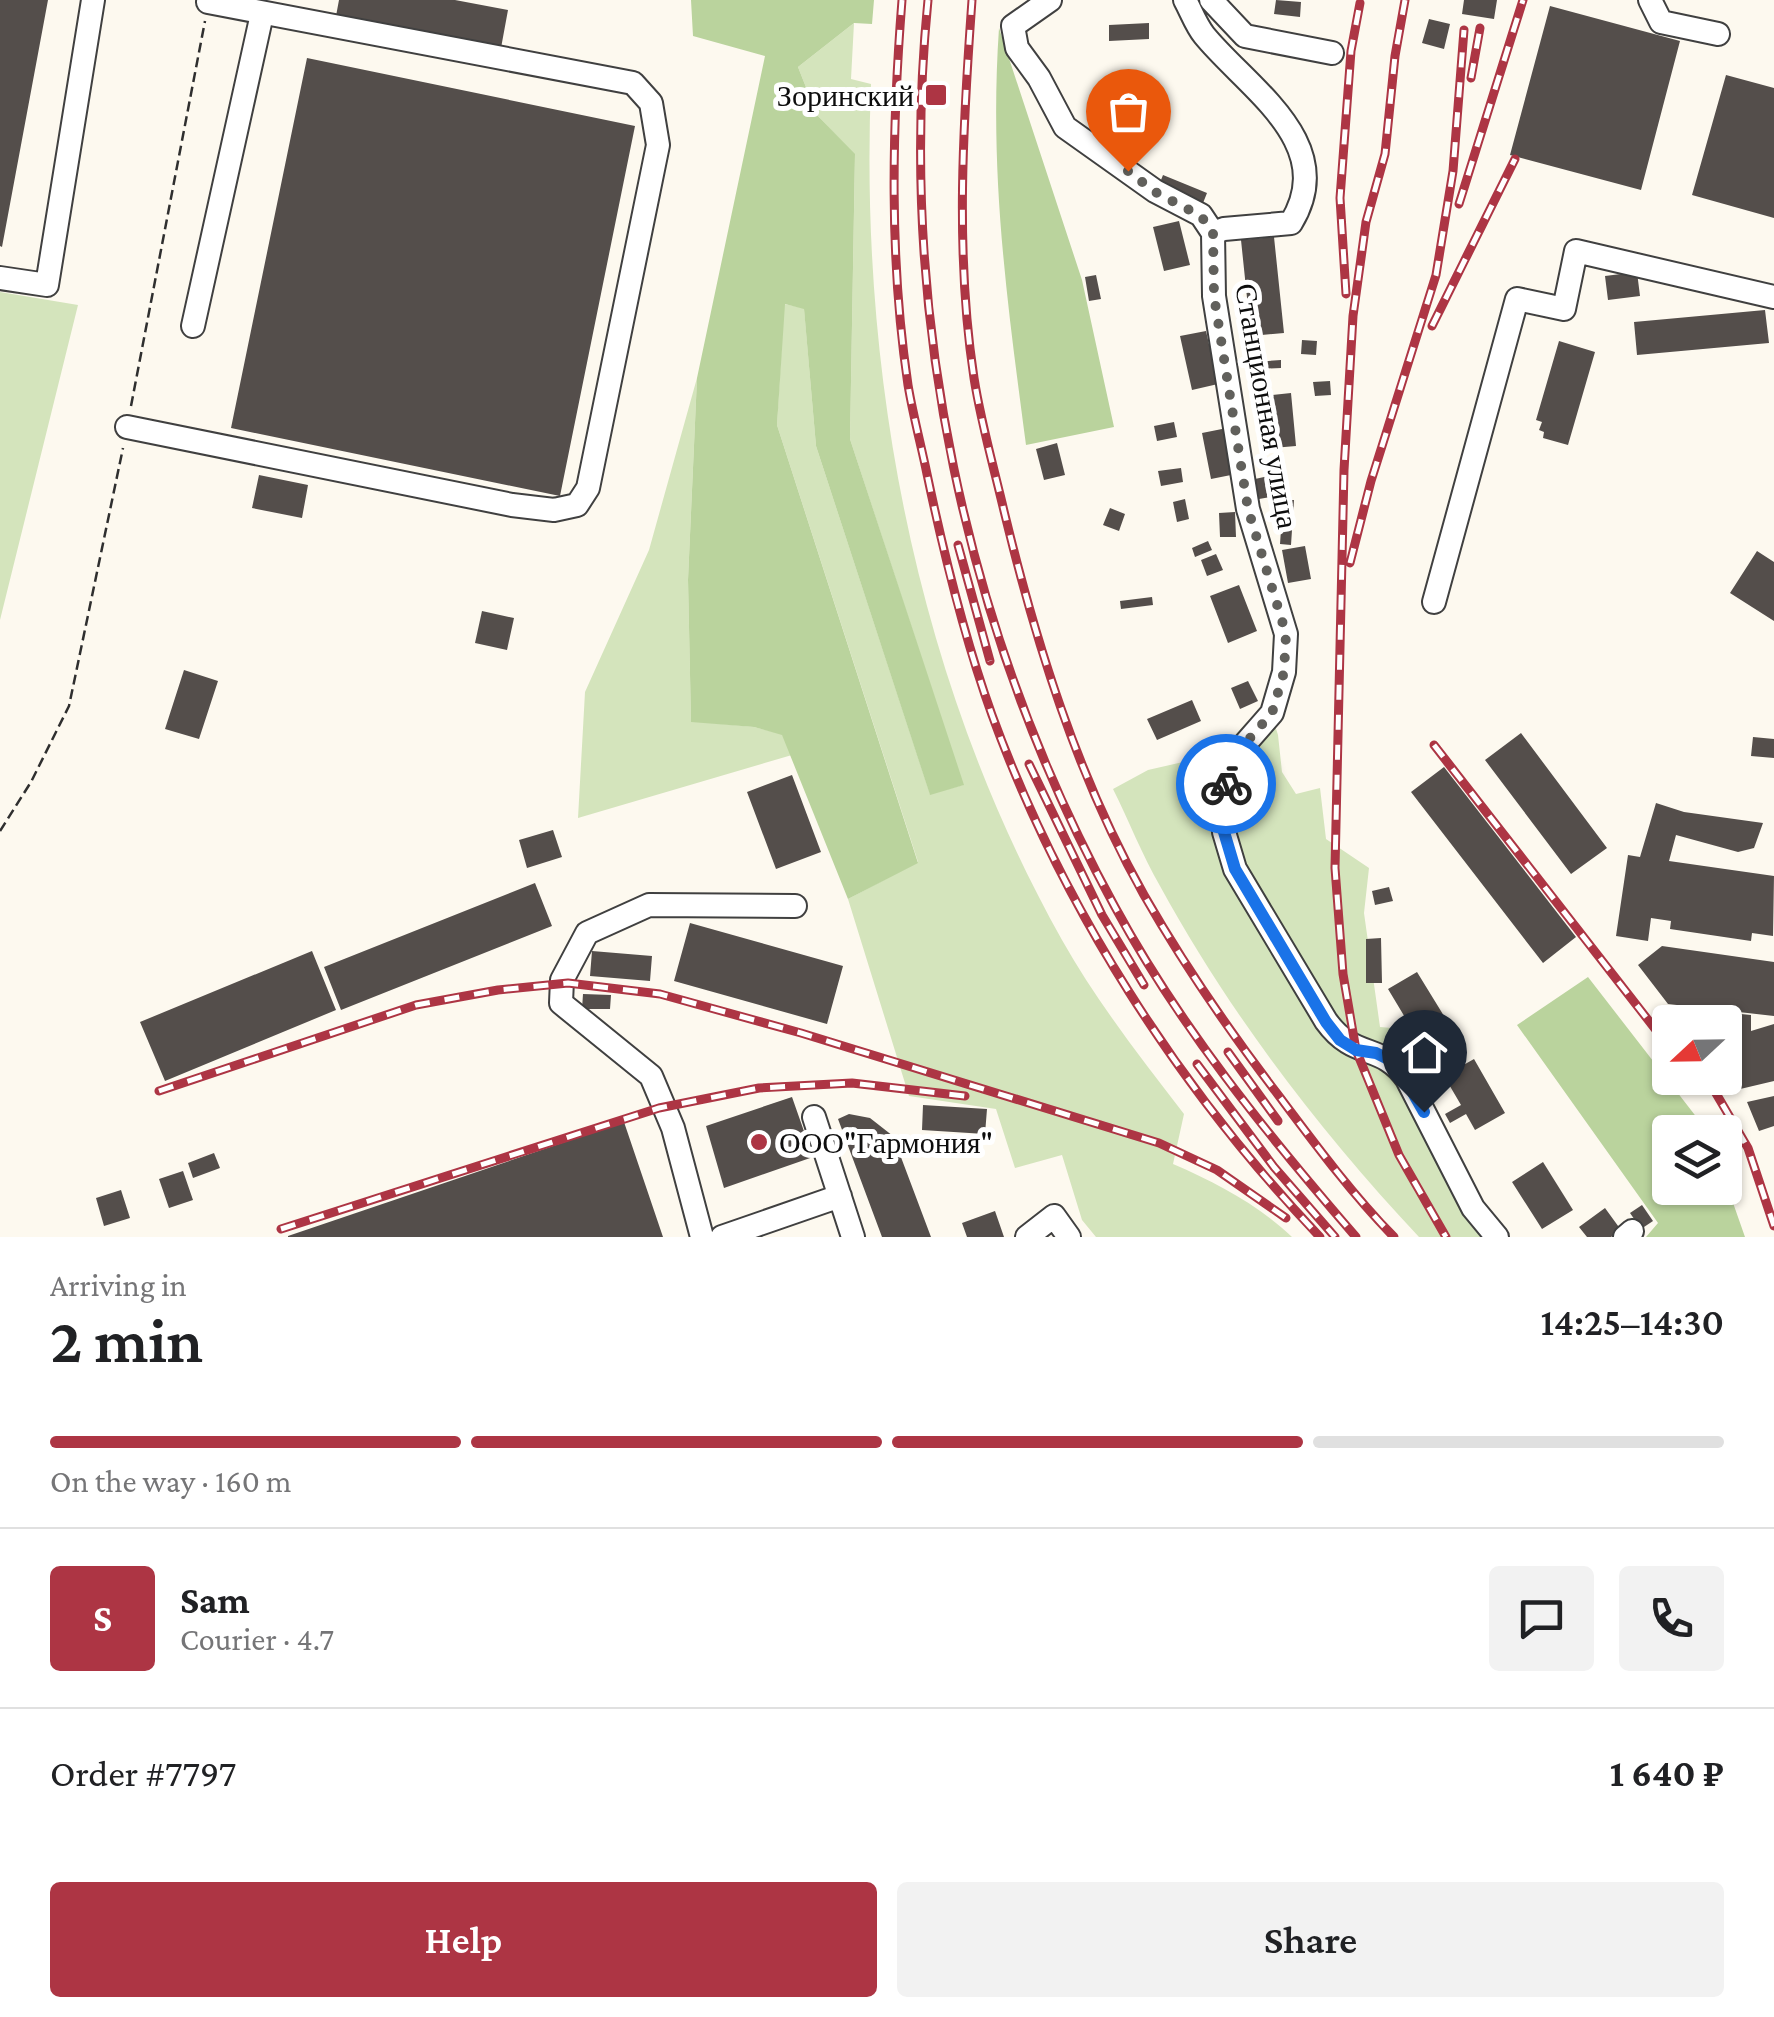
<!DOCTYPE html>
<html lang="en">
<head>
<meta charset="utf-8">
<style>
  body { margin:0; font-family:"Crimson Pro",serif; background:#f2f2f2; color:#202124; height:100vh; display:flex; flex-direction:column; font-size:38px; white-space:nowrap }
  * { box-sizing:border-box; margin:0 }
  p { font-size:32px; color:#757577 }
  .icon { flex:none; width:55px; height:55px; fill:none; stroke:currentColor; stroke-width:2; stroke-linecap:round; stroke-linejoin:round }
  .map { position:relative; height:1237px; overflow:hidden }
  .drawer { display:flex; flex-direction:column; background:#fff; flex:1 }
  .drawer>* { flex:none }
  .needle { width:65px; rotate:248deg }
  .buttons { position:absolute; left:1652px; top:1005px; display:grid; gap:20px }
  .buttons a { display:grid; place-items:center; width:90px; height:90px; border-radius:10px; background:#fff; box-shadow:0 2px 8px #0004; font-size:50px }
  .pin { position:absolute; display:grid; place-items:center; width:85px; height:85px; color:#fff; margin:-102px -42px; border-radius:50% 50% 50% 0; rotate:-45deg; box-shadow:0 0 10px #0007 }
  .pin .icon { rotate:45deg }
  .courier { position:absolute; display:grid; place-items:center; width:100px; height:100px; margin:-50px; border:8px solid #1a73e8; border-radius:50%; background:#fff; color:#222; box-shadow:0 2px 12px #0007 }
  .overview em { font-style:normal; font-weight:600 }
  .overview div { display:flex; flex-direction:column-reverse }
  .overview { display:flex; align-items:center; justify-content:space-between; height:170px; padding:0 50px }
  h1 { font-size:65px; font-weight:600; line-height:75px }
  .bar { display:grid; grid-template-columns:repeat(4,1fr); gap:15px 10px; align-content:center; height:120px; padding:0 50px }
  .bar i { height:12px; border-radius:8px; background:#e0e0e0 }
  .bar .active { background:#ad3544 }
  .bar p { grid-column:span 4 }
  .line { display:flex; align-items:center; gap:25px; padding:0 50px; border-top:2px solid #e0e0e0 }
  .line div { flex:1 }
  .round { display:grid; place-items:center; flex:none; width:105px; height:105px; border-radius:10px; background:#f2f2f2 }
  .action { display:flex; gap:20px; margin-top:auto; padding:20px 50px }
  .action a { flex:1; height:115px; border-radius:10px; background:#ad3544; color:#fff; font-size:40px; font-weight:600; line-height:115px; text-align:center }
  .action a+a { background:#f2f2f2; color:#202124 }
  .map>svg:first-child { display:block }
  .green { fill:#d4e4bc }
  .forest { fill:#bad39d }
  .building { fill:#544e4b }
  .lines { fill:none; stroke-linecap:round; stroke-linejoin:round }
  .minor-casing { stroke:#404040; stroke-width:26 }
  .path { stroke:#2f2f2f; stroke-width:2.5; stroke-dasharray:10 5; stroke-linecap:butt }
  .minor { stroke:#fff; stroke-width:22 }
  .rail-casing { stroke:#ad3544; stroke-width:9 }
  .rail { stroke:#fff; stroke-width:5; stroke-dasharray:15; stroke-linecap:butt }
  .done { stroke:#61605c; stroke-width:10; stroke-dasharray:0 18 }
  .route { stroke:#1a73e8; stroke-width:12 }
  .poi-dot { fill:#ad3544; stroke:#fff; stroke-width:4 }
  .labels { text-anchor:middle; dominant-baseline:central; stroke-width:10; stroke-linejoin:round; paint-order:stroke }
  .poi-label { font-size:30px; fill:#0d0d0d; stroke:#fff; text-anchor:end }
  .street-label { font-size:30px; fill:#0d0d0d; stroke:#fff }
</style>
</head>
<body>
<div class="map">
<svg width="1774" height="1237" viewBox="0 0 1774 1237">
  <rect width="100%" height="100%" fill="#fdf9ef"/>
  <path class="green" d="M854,23L851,79L871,84C859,379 917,682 1062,940C1097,1002 1141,1058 1184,1114L1173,1164C1217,1183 1257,1204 1292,1237H1096L1082,1220L1062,1155L1015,1168L996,1109L909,1096L848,899L918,862L777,425L784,304L804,308L816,446L930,794L963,785L850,439L855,155L817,115L798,67Z
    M0,292L78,305L0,620Z
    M697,378L688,580L691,721L754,727L782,734L792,755L578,818L585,692L649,550Z
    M1269,707L1278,735L1282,772L1296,794L1320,788L1326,839L1369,868L1364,913L1380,1027L1392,1028C1421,1101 1456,1177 1506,1237H1419C1319,1130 1230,1014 1160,886C1142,855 1129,821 1113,789L1148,770L1218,754L1246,723Z"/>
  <path class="forest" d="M691,0H874L872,24L854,23L798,67L817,115L855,154L850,439L964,785L930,795L816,446L804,309L785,304L777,425L918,863L848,899L782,735L754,727L691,722L688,580L697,378L765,56L693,36Z
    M999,28L1082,280L1114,427L1026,445C1007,301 989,173 999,28Z
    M1588,977L1708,1132H1670V1188H1725V1180L1745,1237H1646L1658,1223L1517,1025Z"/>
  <path class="building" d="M0,0H48L2,247L0,246Z
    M339,0H455L508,10L501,48L336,16Z
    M1276,0L1301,2L1300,17L1274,14Z
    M1464,0H1497L1494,19L1462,14Z
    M1550,6L1680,41L1641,190L1510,155Z
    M1429,19L1450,24L1444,49L1422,43Z
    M1149,23V39L1109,41V25Z
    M307,58L635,126L560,496L231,428Z
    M1726,75L1774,88V218L1692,195Z
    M1163,175L1207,193L1203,203L1159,185Z
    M1179,221L1190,265L1164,271L1153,227Z
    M1274,237L1284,333L1251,336L1241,240Z
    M1637,272L1640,296L1608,300L1605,276Z
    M1096,275L1101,299L1089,301L1085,277Z
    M1765,310L1769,343L1637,355L1634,322Z
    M1206,331L1218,384L1192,390L1180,336Z
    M1302,340L1317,341L1316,355L1301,354Z
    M1559,341L1595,352L1568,445L1543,438L1544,432L1539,430L1542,422L1536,420Z
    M1281,360V368L1254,369L1253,362Z
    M1330,381L1331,395L1315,396L1313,382Z
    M1291,393L1296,446L1260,449L1255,397Z
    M1174,422L1177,437L1157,441L1154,426Z
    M1227,428L1236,474L1211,479L1202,433Z
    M1057,443L1065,475L1044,480L1036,449Z
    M1181,468L1183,482L1161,486L1158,471Z
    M1277,474L1281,495L1259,499L1255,479Z
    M259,475L308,485L302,518L252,508Z
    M1185,499L1189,519L1177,522L1173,502Z
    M1283,500H1294L1291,545L1280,544Z
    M1110,508L1125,514L1119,531L1103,525Z
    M1235,512L1236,537H1220L1219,513Z
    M1208,541L1212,550L1195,557L1192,548Z
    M1305,546L1311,579L1288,583L1282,550Z
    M1757,551L1774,562V621L1730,593Z
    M1216,554L1223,570L1207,576L1201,560Z
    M1239,585L1257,631L1228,643L1210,596Z
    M1152,597L1153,605L1121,609L1120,601Z
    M482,611L514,618L507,650L475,643Z
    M184,670L218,681L199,739L165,729Z
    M1248,681L1258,701L1240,709L1231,688Z
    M1192,700L1201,721L1157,740L1147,719Z
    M1521,733L1607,848L1571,874L1485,760Z
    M1753,737L1774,739V758L1751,756Z
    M1444,767L1576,937L1543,963L1411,792Z
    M792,775L821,852L776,869L747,792Z
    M1656,803L1684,812L1763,823L1754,848L1738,852L1676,835L1669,861L1774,876L1773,936L1752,933L1751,941L1670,929L1671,921L1651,918L1648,941L1616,936L1628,855L1640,857Z
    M553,830L562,857L527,868L519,840Z
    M535,883L552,926L341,1010L324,967Z
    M1389,887L1393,901L1375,905L1372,891Z
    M690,923L843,966L827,1024L674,981Z
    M1381,938L1382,983H1366V939Z
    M1662,946L1774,962V1016L1668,1004L1638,965Z
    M312,951L336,1010L165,1081L140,1022Z
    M592,951L652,956L650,981L590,976Z
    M1417,972L1444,1016L1415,1034L1388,989Z
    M583,994L611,995L610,1009H582Z
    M1679,1008L1751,1015V1031L1774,1024V1081L1736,1090L1725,1048V1022H1690Z
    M1474,1059L1505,1113L1475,1130L1466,1114L1450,1123L1445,1114L1461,1105L1444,1076Z
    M1774,1096V1126L1759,1131L1747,1102Z
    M792,1097L813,1157L724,1188L706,1126Z
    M923,1105L987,1109L985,1134L922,1130Z
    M849,1114L870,1118L893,1136L931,1237H882L838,1119Z
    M624,1122L663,1237H288V1236Z
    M214,1153L220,1168L193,1178L188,1163Z
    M1543,1162L1573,1210L1542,1229L1512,1182Z
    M183,1171L193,1200L169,1208L159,1179Z
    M121,1190L130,1218L104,1226L96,1198Z
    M1642,1205L1653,1221L1641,1229L1630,1213Z
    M1605,1208L1621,1230L1611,1237H1587L1579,1227Z
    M995,1211L1004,1237H967L962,1223Z"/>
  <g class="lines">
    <defs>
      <path id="minor" d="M1050,0L1013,26L1017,48L1039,78L1065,127L1155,191L1201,215L1213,233
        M1185,0C1191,11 1196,25 1204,35C1247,88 1340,143 1291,223L1224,229L1213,233L1214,296L1248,509L1286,634L1284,672L1272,713L1244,745L1223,791L1224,832L1235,869L1326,1021C1355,1061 1381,1042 1407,1079L1473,1208L1497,1237
        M1211,0L1245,36L1332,53
        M1650,0L1661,22L1718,34
        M0,278L47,285L93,0
        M193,326L262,14
        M127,427L512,505L554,510L577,505L588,488L658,145L651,103L633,83L208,2
        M1434,602L1517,299L1564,309L1576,251L1774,297
        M814,1117L853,1237
        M702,1237L673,1128L651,1076L561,1003L562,980L587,933L649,905L795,906
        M722,1237L840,1196
        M1027,1237L1054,1216L1069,1237
        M1625,1237L1632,1231"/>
    </defs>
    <use href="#minor" class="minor-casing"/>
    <path class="path" d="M131,406L205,21
      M0,831L31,782L69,706L123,448"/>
    <use href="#minor" class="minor"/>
    <defs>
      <path id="rail" d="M902,0C892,128 889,258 908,385C913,415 921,445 927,474C944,555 964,637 992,715C1062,907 1179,1089 1320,1237
        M928,0C897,311 965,633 1115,907C1180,1027 1267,1134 1356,1237
        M972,0C963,125 955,254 974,378C981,423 994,468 1004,511C1036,643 1077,776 1144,895C1184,965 1230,1032 1279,1096C1315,1144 1352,1194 1394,1237
        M1405,0L1395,56L1385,154L1366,222L1353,316L1344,470L1335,868L1343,974L1356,1050L1399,1155L1446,1237
        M1471,78L1480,28
        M1459,204L1523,0
        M1346,294L1340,198L1351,51L1360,3
        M1432,326L1515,159
        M958,545L990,661
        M1350,563L1371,481L1436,275L1453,171L1464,30
        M1434,745L1670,1048
        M1029,764L1102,915L1144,985
        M1228,1052L1278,1121
        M1197,1064L1274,1167L1335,1237
        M1707,1078L1748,1148L1774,1226
        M159,1091L416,1005L498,990L568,983L660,994L801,1033L1159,1143L1217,1170L1286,1218
        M281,1229L659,1108L759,1088L852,1083L965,1096"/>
    </defs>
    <use href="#rail" class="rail-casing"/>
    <use href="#rail" class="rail"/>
  </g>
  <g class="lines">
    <path class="done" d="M1128,171L1155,192L1201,216L1213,233L1214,296L1248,509L1286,634L1284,672L1272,713L1244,745L1226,784"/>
    <path class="route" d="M1226,784L1223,791L1224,832L1235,869L1326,1022L1340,1040L1356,1050L1376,1053L1396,1063L1424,1112"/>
  </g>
  <g class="poi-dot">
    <rect x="924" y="83" width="24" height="24" rx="5"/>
    <circle cx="759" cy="1142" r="10"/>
  </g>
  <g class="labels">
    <g class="poi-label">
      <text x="914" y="95">Зоринский</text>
      <text x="779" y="1142" text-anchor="start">ООО"Гармония"</text>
    </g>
    <g class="street-label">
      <text transform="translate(1267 406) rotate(80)">Станционная улица</text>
    </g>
  </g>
</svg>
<div class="buttons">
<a><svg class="needle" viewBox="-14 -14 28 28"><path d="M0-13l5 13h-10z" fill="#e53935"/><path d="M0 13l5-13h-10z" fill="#757577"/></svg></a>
<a><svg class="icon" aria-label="layers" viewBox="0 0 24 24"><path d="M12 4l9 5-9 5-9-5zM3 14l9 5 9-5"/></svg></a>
</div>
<div class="pin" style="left:1128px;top:171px;background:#ea580c"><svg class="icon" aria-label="bag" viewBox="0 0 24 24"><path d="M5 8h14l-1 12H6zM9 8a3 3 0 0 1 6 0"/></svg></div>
<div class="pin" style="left:1424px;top:1112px;background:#1f2937"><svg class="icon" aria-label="home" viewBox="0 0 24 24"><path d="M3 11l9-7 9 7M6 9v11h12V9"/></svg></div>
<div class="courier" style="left:1226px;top:784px"><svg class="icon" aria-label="bike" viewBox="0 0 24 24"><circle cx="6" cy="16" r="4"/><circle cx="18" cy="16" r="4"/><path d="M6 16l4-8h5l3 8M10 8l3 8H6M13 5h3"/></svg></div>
</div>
<section class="drawer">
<div class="overview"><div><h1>2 min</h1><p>Arriving in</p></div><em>14:25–14:30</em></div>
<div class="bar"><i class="active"></i><i class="active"></i><i class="active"></i><i></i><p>On the way · 160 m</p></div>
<div class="line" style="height:180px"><b class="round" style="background:#ad3544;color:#fff">S</b><div><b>Sam</b><p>Courier · 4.7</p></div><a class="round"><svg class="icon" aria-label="chat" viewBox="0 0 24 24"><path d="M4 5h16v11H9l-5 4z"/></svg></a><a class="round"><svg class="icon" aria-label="phone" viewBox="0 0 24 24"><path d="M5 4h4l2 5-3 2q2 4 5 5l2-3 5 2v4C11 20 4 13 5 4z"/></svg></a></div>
<div class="line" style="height:130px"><div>Order #7797</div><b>1 640 ₽</b></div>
<div class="action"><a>Help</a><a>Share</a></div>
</section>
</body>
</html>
